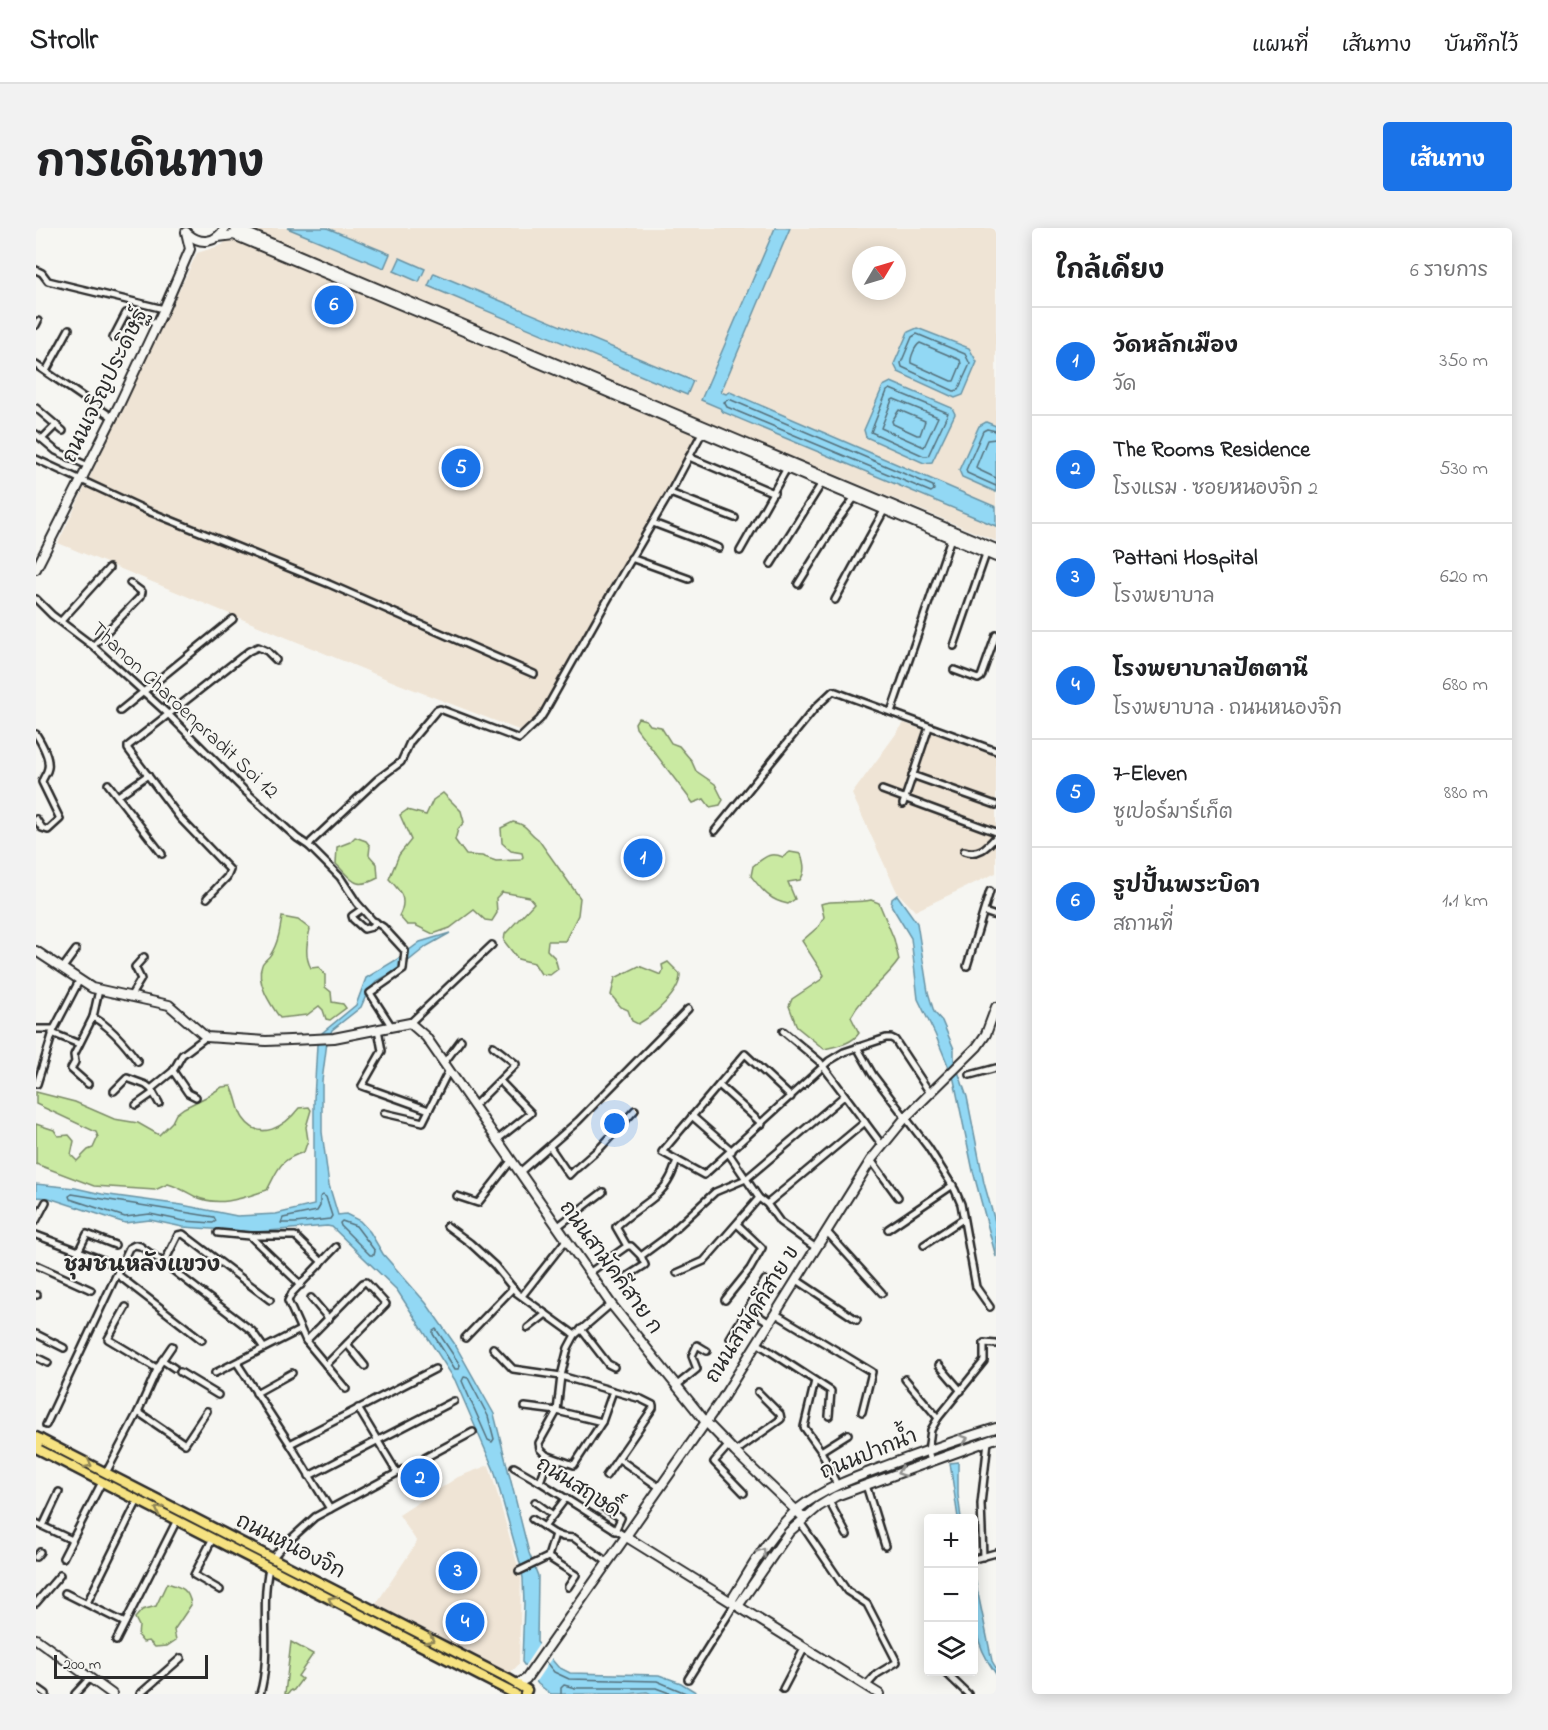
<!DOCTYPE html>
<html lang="th">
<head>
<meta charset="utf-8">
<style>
  :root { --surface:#fff; --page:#f2f2f2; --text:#202124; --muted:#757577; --line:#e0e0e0; --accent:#1a73e8 }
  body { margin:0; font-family:"Indie Flower","Playpen Sans Thai",sans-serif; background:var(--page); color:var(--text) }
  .controls { position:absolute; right:18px; bottom:18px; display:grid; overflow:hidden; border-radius:6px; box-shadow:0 3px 15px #0003 }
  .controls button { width:54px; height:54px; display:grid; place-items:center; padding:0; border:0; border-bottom:2px solid var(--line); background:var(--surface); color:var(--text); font:30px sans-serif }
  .compass { position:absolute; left:816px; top:18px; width:54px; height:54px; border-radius:50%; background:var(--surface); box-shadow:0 3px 15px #0003; rotate:52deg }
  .scale { position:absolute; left:18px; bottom:15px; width:154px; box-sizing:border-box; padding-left:6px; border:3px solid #2b2b2b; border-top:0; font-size:16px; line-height:21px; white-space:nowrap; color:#2b2b2b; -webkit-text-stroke:4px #f6f6f2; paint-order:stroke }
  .you { position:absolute; left:579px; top:896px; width:21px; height:21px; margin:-15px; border:4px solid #fff; border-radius:50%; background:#1a73e8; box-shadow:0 0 0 9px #1a73e833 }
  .badge { display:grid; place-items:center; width:39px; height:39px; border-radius:50%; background:var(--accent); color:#fff; font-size:20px; font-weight:700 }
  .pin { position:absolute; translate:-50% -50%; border:3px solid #fff; box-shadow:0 2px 6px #0006 }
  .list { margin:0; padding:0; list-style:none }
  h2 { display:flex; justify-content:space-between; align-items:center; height:78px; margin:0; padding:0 24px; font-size:26px }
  h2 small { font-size:20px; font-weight:400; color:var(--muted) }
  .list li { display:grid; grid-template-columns:39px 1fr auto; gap:18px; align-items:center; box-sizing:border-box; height:108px; padding:0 24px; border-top:2px solid var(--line) }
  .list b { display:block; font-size:22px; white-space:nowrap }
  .list p { margin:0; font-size:20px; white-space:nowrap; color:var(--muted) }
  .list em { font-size:20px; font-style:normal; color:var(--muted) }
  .icon { flex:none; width:33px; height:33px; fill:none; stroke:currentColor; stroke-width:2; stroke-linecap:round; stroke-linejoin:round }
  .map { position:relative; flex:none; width:960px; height:1466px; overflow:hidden; border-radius:6px }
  header { display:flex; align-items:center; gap:36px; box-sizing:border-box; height:84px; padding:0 30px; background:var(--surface); border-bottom:2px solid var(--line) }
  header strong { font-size:28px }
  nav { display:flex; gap:33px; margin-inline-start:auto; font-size:21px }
  .intro { display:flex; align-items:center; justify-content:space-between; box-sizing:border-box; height:144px; padding:0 36px }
  h1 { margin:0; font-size:42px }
  .button { padding:15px 27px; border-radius:6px; background:var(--accent); color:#fff; font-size:21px; font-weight:700 }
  main { display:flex; gap:36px; padding:0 36px }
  aside { flex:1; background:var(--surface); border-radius:6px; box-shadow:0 3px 15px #0003 }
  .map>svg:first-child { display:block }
</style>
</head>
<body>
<header>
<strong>Strollr</strong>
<nav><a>แผนที่</a><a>เส้นทาง</a><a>บันทึกไว้</a></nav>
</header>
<div class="intro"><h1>การเดินทาง</h1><a class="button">เส้นทาง</a></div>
<main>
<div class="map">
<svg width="960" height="1466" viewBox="0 0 960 1466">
  <rect width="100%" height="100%" fill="#f6f6f2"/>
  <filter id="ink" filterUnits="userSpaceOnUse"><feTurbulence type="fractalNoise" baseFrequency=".0167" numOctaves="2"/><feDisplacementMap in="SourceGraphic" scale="12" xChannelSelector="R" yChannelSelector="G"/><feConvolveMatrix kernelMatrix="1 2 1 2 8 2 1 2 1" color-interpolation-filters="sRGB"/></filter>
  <g filter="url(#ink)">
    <g fill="#efe4d5" fill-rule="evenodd">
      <path d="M198 0H960V313L667 192 618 290 576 358 500 490 488 504 363 456 22 315 161 25 186 17 194 10ZM825 27H861V63H825Z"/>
      <path d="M868 495 960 528V645L879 683 861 664 816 566Z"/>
      <path d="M453 1237 485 1349 483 1436 474 1446 340 1376 381 1314 363 1287 422 1249Z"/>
    </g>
    <g fill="#caeaa2" stroke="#7a8a66" stroke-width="1.5">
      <path d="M602 490 610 492 614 497 625 499 635 515 643 518 655 532 660 543 679 556 687 572 684 577 674 579 668 571 657 575 600 500 599 495Z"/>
      <path d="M407 565 425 583 428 594 422 601 419 612 430 627 446 628 460 633 484 632 487 629 486 625 475 623 466 615 465 600 477 594C493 597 490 603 502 611L544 670 542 687 529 713H512L511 722 519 730 522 741 514 747 505 746 498 735 482 731 468 713 469 706 498 675 493 669 466 664 460 670 461 685 456 693 449 692 438 682 414 700 397 706 379 697H371L363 688C372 671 365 664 353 651L363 627 375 612 364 587 371 582 390 587 397 572Z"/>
      <path d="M319 609 330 613 334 618 333 627 341 636 342 650C318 663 316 651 300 636L301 619 314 614Z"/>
      <path d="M754 624 765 626C768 635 770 644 764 652L752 654 759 671 752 676C734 673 726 662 715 648L717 638C728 630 733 623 747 629Z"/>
      <path d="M835 672 843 675 858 711 863 732C849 753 827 766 815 789L823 805C816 816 800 818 788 821L761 799 753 778 756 771 786 751 788 747 766 713 783 698 788 689 785 676C801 671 818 676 835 672Z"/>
      <path d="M246 689 262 692 274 701C271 715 268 727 275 740L283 739 289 747V759L295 764 296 774 307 776 310 780 294 792 290 791 287 782 283 778 271 787 244 790C235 777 219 754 226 737 227 733 233 730 235 726 242 715 244 702 246 689Z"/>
      <path d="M632 734 644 746C645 764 617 788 602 796L596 793 592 782 585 779 575 767 579 750 603 738 625 747 627 742 626 737Z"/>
      <path d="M195 858C201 868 201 881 207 890 224 915 249 898 263 880L273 879 275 882 270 899 272 912 268 924C243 932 243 940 231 962 207 970 183 980 158 968 149 963 142 959 132 956L119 962 58 958 0 936V896L18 902 22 908 33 907 38 913 35 927 41 933 52 922 57 920 62 909 60 904 0 876V864L39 874 78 891 102 895 123 907 136 894 140 886 148 880 170 869 186 859Z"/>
      <path d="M131 1355C145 1359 153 1361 155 1377L138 1402 140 1412 131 1418 119 1419 113 1413 107 1414 102 1408 103 1398 99 1390 106 1382 120 1378Z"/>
      <path d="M255 1414 277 1426 262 1448 266 1451 257 1463 255 1462 252 1466H249Z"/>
    </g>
    <g fill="#92d8f4" stroke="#6993a4" stroke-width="1.5">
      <path d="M251 0H291L354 26 348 40Z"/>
      <path d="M739 0H754L685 164 690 166 694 164 960 279V298L687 184 684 180 665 172Z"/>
      <path d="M364 30 389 41 383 54 358 43Z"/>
      <path d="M398 45 657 153 651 167 392 58Z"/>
      <path d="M881 100 933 120 941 134 927 167 919 170 862 144 858 136 872 104Z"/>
      <path d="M855 154 916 180 919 186 896 234 888 235 830 209 828 202 847 158Z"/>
      <path d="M950 194 960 198V264L926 249 923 242 943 198Z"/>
      <path d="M861 667 881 695 892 764 898 784 906 793 918 821V832L931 869 948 955 960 997V1029L937 943 918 852 899 806 882 771 875 710 855 677 856 671Z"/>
      <path d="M414 705 391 718 361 742 341 753 332 763 325 779 296 802 291 814 286 853V904L293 957 302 987 310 986 324 993 334 1004 347 1026 390 1075 418 1115 458 1186 493 1325 502 1348 501 1414 522 1439 534 1445 623 1447 645 1455 663 1466H615L611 1464 593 1466H515L502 1456 486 1434 488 1376 487 1350 484 1335 458 1242 419 1152 361 1062 296 999 291 998 220 1004 147 999 114 992 89 995 13 970 0 969V956L39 960 66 966 146 977 201 988 240 986 278 977V871L281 817 286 805 320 777 330 750 360 732 384 714Z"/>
      <path d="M922 1234V1267L925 1290H922L914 1235Z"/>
      <path d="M938 1346 956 1433 960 1440V1446C935 1411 937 1386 938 1346Z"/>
    </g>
    <path fill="#f6f6f2" d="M505 1413 517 1428 499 1455 486 1442Z"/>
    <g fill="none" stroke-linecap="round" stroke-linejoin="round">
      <g stroke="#54707b" stroke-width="1.5">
        <path d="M881 106 929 126 934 136 922 162 918 163 866 139 865 135 876 109Z"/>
        <path d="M884 115 924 132 925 136 918 153H915L875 135C874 130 879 118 884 115Z"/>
        <path d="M854 161 912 185 892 228H888L835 204 851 163Z"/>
        <path d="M693 171 897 258 898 262 895 264 691 179 688 174Z"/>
        <path d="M858 171 902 189 888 219 845 200 856 172Z"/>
        <path d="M863 182 889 193 884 207H881L857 196 856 193Z"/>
        <path d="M960 203 951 201 947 203 930 242 931 245 960 258"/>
        <path d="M960 211 951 212 940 239 941 241 960 250"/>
        <path d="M36 966 178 989 180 993 177 995 148 993 114 986 89 989 34 971 33 968Z"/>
        <path d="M287 967 290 969 296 988 294 991 259 995H245L247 990 281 983 284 978V969Z"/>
        <path d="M306 993 320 998 339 1023 338 1027H334L305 998 304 995Z"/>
        <path d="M400 1101 424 1137 423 1141H419L397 1106V1103Z"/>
        <path d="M428 1149 432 1150 452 1188 458 1211 456 1214 452 1212 426 1153Z"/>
        <path d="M509 1433 518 1444 533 1451 621 1453 652 1466"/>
        <path d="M525 1466V1460L528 1457 539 1460H620L636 1466"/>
      </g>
      <defs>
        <g id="street">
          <path d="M0 42 6 45 12 53 128 81"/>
          <path d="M0 97 2 93"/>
          <path d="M77 110 90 85 121 96"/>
          <path d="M0 137 76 189"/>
          <path d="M10 143 33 101"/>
          <path d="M0 180 27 203"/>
          <path d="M0 206 20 223 52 238"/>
          <path d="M6 211 20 197"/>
          <path d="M653 229 738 265"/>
          <path d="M0 231 112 283 293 356 498 446"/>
          <path d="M634 265 699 290"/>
          <path d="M617 295 683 320"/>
          <path d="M704 323 751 240"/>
          <path d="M595 330 653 351"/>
          <path d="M735 336 786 255"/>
          <path d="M762 356 802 292 819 269"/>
          <path d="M0 371 16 387 57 418 132 486 208 562 261 610 273 618"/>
          <path d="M799 372 850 279"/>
          <path d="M25 393 73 340"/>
          <path d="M57 418 105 368 106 364 94 355"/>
          <path d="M918 418 951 323"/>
          <path d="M918 442 942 451 945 449 960 407"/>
          <path d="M84 483 197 391"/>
          <path d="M855 484 915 310"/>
          <path d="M0 506C5 514 14 530 12 540 11 546 7 549 6 554L24 591 12 602 6 600 0 591"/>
          <path d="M876 547 960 577"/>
          <path d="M72 556 126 626"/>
          <path d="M846 562 960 604"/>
          <path d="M82 568 112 547"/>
          <path d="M867 576 893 499"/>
          <path d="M679 603 780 479 797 463 960 523"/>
          <path d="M928 623C943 628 951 619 960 609"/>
          <path d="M171 670 191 649 194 642 144 590 92 521V518L213 423 222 419 231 423 240 432"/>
          <path d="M326 681 316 688 317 691 328 701 336 699 340 694"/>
          <path d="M948 684 960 688"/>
          <path d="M931 738 954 663"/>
          <path d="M26 741 40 722"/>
          <path d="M63 762 57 789C75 799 90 817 102 834"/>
          <path d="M94 769 105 751 99 739 108 729"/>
          <path d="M374 795 456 717"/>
          <path d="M356 799 334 765 367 742 369 723 347 699 336 692 321 675 304 649 273 618 275 614 342 551 365 534 374 514 401 482 404 481 483 511 504 491 509 483 572 371 634 265 668 201"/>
          <path d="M0 801H18"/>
          <path d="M342 801 346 823 326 858 393 882"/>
          <path d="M747 803 784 834 846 917"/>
          <path d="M16 805 43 816"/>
          <path d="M821 819 837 847 892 919 919 962 925 976 940 1059 954 1079"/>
          <path d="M408 835 425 812"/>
          <path d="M137 843 152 865 160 869"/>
          <path d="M934 847 960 840"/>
          <path d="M1 856 18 801 43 753"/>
          <path d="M52 856 35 841 39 834 38 827 57 789"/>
          <path d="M683 857 726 896"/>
          <path d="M78 863 91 850 110 857 115 861"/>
          <path d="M755 869 709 826 626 924 668 947 793 833 808 824 850 810H855L859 812 894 865"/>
          <path d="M123 875 115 861 137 843 146 827 170 809"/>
          <path d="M100 877 117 865"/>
          <path d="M438 878 480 836 457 818"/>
          <path d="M348 885 387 894 413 842"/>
          <path d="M656 888 696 923"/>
          <path d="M461 912 495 885 464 853"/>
          <path d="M514 919 533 947 539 941"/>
          <path d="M693 926 723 970 731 976 744 994 780 1020"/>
          <path d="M641 932C639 938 637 945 634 950 623 972 596 982 580 999L591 1018H595L605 1028 628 1011 679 964 710 951 808 868"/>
          <path d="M835 932 862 969"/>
          <path d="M541 940 565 919 599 882"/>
          <path d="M484 944 542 893 652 781"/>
          <path d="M421 968 442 975 475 933"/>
          <path d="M731 976 829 894"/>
          <path d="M0 993 10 974"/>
          <path d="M411 998 434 1015 459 1038 481 1065 539 1107"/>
          <path d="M521 999 567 964"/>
          <path d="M852 1001 917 957"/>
          <path d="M791 1004 846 1065"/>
          <path d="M182 1005 214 1008H259L286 1034"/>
          <path d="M0 1007 72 1034"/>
          <path d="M214 1008 265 1057"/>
          <path d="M888 1017 927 991"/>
          <path d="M300 1019 256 1065 252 1073 270 1113 310 1161"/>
          <path d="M43 1022 51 1006 79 1017"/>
          <path d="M128 1035 142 1007 147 1006 234 1072"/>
          <path d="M0 1037 55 1062"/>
          <path d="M553 1045 591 1018"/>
          <path d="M641 1045 668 1033 723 970"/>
          <path d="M82 1047 166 1112"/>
          <path d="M587 1051 609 1037 605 1028"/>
          <path d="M761 1052 821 1092"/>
          <path d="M0 1067H1"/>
          <path d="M486 1068 530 1012"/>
          <path d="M275 1070 293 1091"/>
          <path d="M689 1072 714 1041 726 1020 701 996"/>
          <path d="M90 1079 72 1111 122 1141"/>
          <path d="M712 1081 734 1095"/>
          <path d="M740 1086 836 1144 826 1184"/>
          <path d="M492 1100 510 1086"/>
          <path d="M545 1101 572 1136 578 1139"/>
          <path d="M0 1106 28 1120"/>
          <path d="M429 1110 477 1060"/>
          <path d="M694 1110 729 1052"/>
          <path d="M270 1113 327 1055 330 1054 350 1076 290 1137"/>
          <path d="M721 1115 795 1163 793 1188"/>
          <path d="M311 1116 329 1138"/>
          <path d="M457 1120 477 1141 525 1148 605 1171 617 1177V1180L570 1248"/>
          <path d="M0 1129 12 1135"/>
          <path d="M126 1132 138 1140"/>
          <path d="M201 1135 254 1216 294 1281"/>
          <path d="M903 1137 925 1163"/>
          <path d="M144 1144 182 1167"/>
          <path d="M179 1145 264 1102"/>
          <path d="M869 1151 902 1190"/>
          <path d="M779 1153 768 1199 785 1223 801 1257"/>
          <path d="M640 1158 661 1141 656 1128 661 1117 671 1123"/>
          <path d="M220 1165 256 1145"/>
          <path d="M489 1179 521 1183 566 1194"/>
          <path d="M322 1180 360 1243"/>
          <path d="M102 1184 149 1216 171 1183"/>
          <path d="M10 1197 93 1020 99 1017 104 1018 125 1033 216 1103 228 1120"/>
          <path d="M254 1216 399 1141"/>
          <path d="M692 1218 678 1234 708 1265"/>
          <path d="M785 1223 812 1206"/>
          <path d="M699 1224 745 1191 744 1186 722 1164"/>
          <path d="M510 1227 538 1237 566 1194 577 1163"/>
          <path d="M583 1231 623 1259"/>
          <path d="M895 1233 892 1223 895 1202 902 1190 948 1133V1115L960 1116"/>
          <path d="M478 1239 504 1254 589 1308"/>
          <path d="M70 1245 102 1184 123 1137 136 1118"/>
          <path d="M273 1248 418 1173"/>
          <path d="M504 1254 509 1240 510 1227 504 1221 503 1215 521 1183 525 1148 532 1120 539 1107 575 1076"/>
          <path d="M830 1257 849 1318"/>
          <path d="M793 1273 811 1307"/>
          <path d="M499 1274 517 1287"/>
          <path d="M567 1279 585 1290 579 1303"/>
          <path d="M496 1291 519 1306"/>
          <path d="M764 1294 811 1363 831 1376 861 1434 841 1446 830 1458"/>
          <path d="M0 1295 36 1312"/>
          <path d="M7 1298 23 1264"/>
          <path d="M508 1299 530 1270"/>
          <path d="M177 1310 158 1347 184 1362"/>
          <path d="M0 1329 4 1324"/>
          <path d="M512 1329 540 1347 532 1359"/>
          <path d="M947 1329 945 1276 952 1213"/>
          <path d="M27 1330 66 1254"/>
          <path d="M236 1330 246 1319 279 1289 437 1204"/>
          <path d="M938 1331 960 1325"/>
          <path d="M483 1343 512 1329 519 1306 527 1309 538 1310 571 1334"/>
          <path d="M29 1365 89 1395"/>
          <path d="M0 1375 24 1347"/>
          <path d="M51 1375 102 1272"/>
          <path d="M80 1413 141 1292"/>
          <path d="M909 1444 932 1466"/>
          <path d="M652 1451 699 1376"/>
          <path d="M3 1461 10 1466"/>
          <path d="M747 1461 769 1419"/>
          <path d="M39 1466 54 1450"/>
          <path d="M104 1466 145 1430"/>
          <path d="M224 1466C236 1425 224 1381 233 1340"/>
        </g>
        <g id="secondary">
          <path d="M199 0 487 122"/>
          <path d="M152 6C165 17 180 15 189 0"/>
          <path d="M182 9 198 7 485 127"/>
          <path d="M490 123 960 321"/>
          <path d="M489 129 960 329"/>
          <path d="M0 341 83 177 128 81 154 21 150 4"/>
          <path d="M0 723 56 760 133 777 170 809 230 813 278 811 298 810 374 795 390 809 575 1076 669 1193 699 1224 768 1290"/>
          <path d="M589 1308 843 1466"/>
          <path d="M695 1373C715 1341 733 1306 762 1281 791 1258 826 1247 860 1234 893 1222 927 1210 960 1200"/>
          <path d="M702 1378 753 1304 782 1279 800 1268 830 1257 960 1210"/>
          <path d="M0 1411 76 1466"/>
          <path d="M481 1456 490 1451 686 1171 835 932 870 889 941 819 950 806 960 779"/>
        </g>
        <g id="primary">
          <path d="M0 1209 472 1451 491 1462 489 1466"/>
          <path d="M4 1211 0 1220 479 1466"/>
        </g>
      </defs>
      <use href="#street" stroke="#2b2b2b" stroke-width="10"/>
      <use href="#secondary" stroke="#2b2b2b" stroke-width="12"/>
      <use href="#primary" stroke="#2b2b2b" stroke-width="13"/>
      <use href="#street" stroke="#f6f6f2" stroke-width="5"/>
      <use href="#secondary" stroke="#f6f6f2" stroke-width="8"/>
      <use href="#primary" stroke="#f6e281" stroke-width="8"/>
    </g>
    <defs><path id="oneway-chevron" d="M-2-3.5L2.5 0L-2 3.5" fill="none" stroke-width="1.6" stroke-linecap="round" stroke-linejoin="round" transform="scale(1.5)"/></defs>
    <g stroke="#90908e">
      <use href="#oneway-chevron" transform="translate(928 1211) rotate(-19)"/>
      <use href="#oneway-chevron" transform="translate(865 1244) rotate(160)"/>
      <use href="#oneway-chevron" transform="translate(726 1324) rotate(-56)"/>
    </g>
    <g stroke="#908656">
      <use href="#oneway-chevron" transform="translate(52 1236) rotate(27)"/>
      <use href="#oneway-chevron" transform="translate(123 1282) rotate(-153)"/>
      <use href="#oneway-chevron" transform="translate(296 1372) rotate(-153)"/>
      <use href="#oneway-chevron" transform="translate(394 1411) rotate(27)"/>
    </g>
  </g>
  <g text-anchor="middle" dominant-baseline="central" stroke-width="4.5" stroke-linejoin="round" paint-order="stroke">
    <g font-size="21" fill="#2b2b2b" stroke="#f6f6f2">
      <text transform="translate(70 158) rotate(-64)">ถนนเจริญประดิษฐ์</text>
      <text transform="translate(148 483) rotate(43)">Thanon Charoenpradit Soi 12</text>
      <text transform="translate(574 1040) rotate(54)">ถนนสามัคคีสาย ก</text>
      <text transform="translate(717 1087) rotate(-58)">ถนนสามัคคีสาย ข</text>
      <text transform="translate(833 1227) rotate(-22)">ถนนปากน้ำ</text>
      <text transform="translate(542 1260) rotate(32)">ถนนสฤษดิ์</text>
      <text transform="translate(254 1319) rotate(27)">ถนนหนองจิก</text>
    </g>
    <g font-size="22" font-weight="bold" fill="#2b2b2b" stroke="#f6f6f2">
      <text x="106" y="1038">ชุมชนหลังแขวง</text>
    </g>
  </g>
</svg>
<div class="controls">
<button>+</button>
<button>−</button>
<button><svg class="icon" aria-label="layers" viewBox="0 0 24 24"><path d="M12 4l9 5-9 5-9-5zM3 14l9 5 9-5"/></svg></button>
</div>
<svg class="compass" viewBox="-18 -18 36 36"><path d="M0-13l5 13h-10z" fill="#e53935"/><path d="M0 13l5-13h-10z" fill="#757577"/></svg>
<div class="scale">200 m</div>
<div class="you"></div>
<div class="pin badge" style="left:607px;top:630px">1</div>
<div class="pin badge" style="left:384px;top:1250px">2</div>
<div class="pin badge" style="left:422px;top:1343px">3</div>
<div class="pin badge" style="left:429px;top:1394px">4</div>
<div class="pin badge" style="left:425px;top:240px">5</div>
<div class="pin badge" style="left:298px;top:77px">6</div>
</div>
<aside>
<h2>ใกล้เคียง<small>6 รายการ</small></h2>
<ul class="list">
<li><span class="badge">1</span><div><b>วัดหลักเมือง</b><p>วัด</p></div><em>350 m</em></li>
<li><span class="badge">2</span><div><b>The Rooms Residence</b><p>โรงแรม · ซอยหนองจิก 2</p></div><em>530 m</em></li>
<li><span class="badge">3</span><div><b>Pattani Hospital</b><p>โรงพยาบาล</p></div><em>620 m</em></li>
<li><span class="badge">4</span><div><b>โรงพยาบาลปัตตานี</b><p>โรงพยาบาล · ถนนหนองจิก</p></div><em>680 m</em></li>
<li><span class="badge">5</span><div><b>7-Eleven</b><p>ซูเปอร์มาร์เก็ต</p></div><em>880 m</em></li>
<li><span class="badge">6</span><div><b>รูปปั้นพระบิดา</b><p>สถานที่</p></div><em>1.1 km</em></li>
</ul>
</aside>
</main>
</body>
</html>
